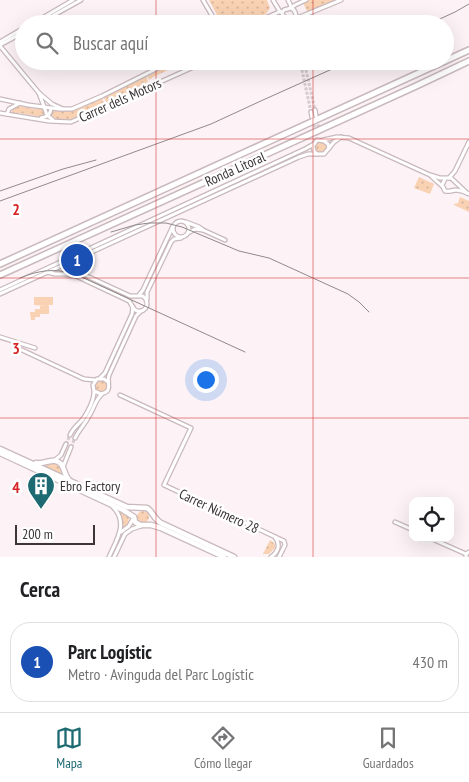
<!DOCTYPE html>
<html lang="es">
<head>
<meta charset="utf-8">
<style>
  :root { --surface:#fff; --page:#f6f6f6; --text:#202124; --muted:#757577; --line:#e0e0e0; --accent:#1e6a72 }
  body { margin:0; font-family:"PT Sans Narrow",sans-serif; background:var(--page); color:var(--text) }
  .controls { position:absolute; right:15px; bottom:15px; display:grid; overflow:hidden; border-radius:10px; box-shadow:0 5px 20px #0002 }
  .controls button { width:45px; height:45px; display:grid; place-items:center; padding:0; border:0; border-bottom:1px solid var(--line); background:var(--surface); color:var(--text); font:25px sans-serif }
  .scale { position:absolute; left:15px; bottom:12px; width:80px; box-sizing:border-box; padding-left:5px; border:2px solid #3b3536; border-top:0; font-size:14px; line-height:18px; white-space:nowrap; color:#3b3536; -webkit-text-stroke:4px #fff; paint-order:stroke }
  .you { position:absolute; left:205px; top:379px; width:18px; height:18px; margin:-12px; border:4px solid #fff; border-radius:50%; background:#1a73e8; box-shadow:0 0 0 8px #1a73e833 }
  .badge { display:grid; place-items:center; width:32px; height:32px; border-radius:50%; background:var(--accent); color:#fff; font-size:16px; font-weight:700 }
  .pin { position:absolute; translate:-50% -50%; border:2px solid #fff; box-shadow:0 1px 5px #0006 }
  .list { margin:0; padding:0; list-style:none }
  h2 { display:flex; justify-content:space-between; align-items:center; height:65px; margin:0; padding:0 20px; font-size:21px }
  h2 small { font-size:16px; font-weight:400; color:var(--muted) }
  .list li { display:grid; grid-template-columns:32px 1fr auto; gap:15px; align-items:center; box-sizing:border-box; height:80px; margin:0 10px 10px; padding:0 10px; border:1px solid var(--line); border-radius:20px }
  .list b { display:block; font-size:19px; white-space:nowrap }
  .list p { margin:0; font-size:16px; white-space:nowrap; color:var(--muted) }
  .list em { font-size:16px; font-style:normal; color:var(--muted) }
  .icon { flex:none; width:28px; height:28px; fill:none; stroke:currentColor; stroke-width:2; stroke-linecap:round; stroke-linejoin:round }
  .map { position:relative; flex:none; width:469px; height:557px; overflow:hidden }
  .search { position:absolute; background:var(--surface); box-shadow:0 5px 20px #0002; left:15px; right:15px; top:15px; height:55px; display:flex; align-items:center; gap:12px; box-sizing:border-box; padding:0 18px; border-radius:28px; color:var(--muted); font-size:19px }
  .sheet { height:155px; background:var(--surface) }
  nav { display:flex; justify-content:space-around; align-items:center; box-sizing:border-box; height:70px; border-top:1px solid var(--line); background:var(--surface); font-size:14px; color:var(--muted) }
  nav a { display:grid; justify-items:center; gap:2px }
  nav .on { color:var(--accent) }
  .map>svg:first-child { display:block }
</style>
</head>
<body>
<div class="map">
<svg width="469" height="557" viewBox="0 0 469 557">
  <defs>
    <pattern id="grass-dots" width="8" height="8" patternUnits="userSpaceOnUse" patternTransform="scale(1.25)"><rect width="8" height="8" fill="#f9d2b3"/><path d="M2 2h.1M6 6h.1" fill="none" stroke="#d6b59b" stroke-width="1.8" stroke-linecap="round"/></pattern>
  </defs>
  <rect width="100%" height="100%" fill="#fdf3f6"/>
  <g fill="url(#grass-dots)">
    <path d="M209 0H267L270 8 266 14 246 24H222Z"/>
    <path d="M310 0H336L308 13 303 3Z"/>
    <path d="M280 14 286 22 284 24H279L276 21 275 22 276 24H270L268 19Z"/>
    <path d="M177 61H187L153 77 149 80 148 76Z"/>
    <path d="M146 76 148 81 142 88 107 104 104 98Z"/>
    <path d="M102 98 105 105C88 113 68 127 49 116L52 110C72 114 84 107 102 98Z"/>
    <path d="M18 106 36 109 39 108 43 109 46 116 41 117 20 113H11L14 108Z"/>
    <circle cx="321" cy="148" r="6"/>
    <path d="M419 177 434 184 430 194 414 188Z"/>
    <path d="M460 197 469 201V212L454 205V204L458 203Z"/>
    <circle cx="101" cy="386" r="6"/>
    <path d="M50 463C57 463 63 466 61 474L46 467 45 466Z"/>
    <path d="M117 509 125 513 129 518 128 525 122 529 121 519Z"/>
    <circle cx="143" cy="517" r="6"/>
    <path d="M270 540 275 544V548L269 554H263Z"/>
  </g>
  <path fill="#f9d2b3" d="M34 297H53V305H48L49 306V314H40V317H35V320H31L30 312H35V309H40V306H45L34 305Z"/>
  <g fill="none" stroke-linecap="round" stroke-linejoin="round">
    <g stroke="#d6cdd0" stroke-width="3" stroke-dasharray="3 1.5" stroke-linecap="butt">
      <path d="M300 61 311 112"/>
      <path d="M304 61 315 110"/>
      <path d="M313 120 316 136"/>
      <path d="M317 120 320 134"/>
      <path d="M66 444 70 435"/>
      <path d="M71 447 75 438"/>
    </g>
    <defs>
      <g id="minor">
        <path d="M203 0 217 24"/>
        <path d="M273 0 279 10 281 12"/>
        <path d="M288 0 290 4 291 8C296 10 297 16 294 21L289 22 285 19 282 13 284 10 291 8"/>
        <path d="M291 8 295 5 306 0"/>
        <path d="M295 19 341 0"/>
        <path d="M32 24 73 0"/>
        <path d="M38 24 81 0"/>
        <path d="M252 24 279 12H282"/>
        <path d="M0 42 24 28"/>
        <path d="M0 45 24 32"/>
        <path d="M0 46 39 93 52 104 63 109"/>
        <path d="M39 93 47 115 53 120"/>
        <path d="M0 99 28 105 59 109H72L102 96 172 61"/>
        <path d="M315 110 316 116"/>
        <path d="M311 112 312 117"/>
        <path d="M0 113 49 121 71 122 207 61"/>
        <path d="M7 114 9 109 20 103"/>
        <path d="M41 118C47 117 51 114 51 108"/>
        <path d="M323 140 337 137 349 138 430 175 440 178H451L467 193"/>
        <path d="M317 154 314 151 313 146 317 140 324 141 328 144 329 148"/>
        <path d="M432 177 442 186"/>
        <path d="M449 178 455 171 469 142"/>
        <path d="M445 179 442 185 445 191C449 192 451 191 455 190 460 190 465 192 469 194"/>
        <circle cx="181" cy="229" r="8"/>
        <path d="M186 222 199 227 203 230 225 240"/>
        <path d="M190 232 195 229 203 230"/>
        <path d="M47 272 55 274H67L76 276 129 301C131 303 132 307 134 309 142 316 153 305 143 296H130L76 271 73 269"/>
        <path d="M0 290 305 149 314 144"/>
        <path d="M0 294 299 157 308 154H324L334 142 341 137"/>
        <path d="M139 295 143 290 173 226"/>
        <path d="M147 299V292L171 242 174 239 181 238"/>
        <path d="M0 337 35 348"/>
        <path d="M22 350 84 379 95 380"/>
        <path d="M100 378 105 373 132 314 133 307"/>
        <path d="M108 382 104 379H97L93 385 94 391 101 394C114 391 106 383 109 375L136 316 141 311"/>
        <path d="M120 395 191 428 164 485 284 541 285 545 279 557"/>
        <path d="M70 435C73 428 78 425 83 419 88 412 94 400 94 392"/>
        <path d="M75 438C79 430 85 424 89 416 94 409 95 400 102 394"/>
        <path d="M55 460 61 455 66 444"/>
        <path d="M63 467 71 447"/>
        <path d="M395 522 413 530"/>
        <path d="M121 532 129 526 134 517"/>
        <path d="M430 538 466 554"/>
        <path d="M109 557C117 539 129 522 112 506"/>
        <path d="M114 557 125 534 132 529 141 526"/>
        <path d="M271 557C278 552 281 545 275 537"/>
        <path d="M466 557V554L469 552"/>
      </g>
      <g id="major">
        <path d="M0 449 127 507 147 508C153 512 154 519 161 523L234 557"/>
        <path d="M0 453 123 510 134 517 135 522 140 525H151L161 528 224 557"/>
        <path d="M36 463C45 465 54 456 61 464 65 469 64 475 69 480"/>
      </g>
      <g id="highway">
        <path d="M445 61 469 50"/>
        <path d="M0 264 445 61"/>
        <path d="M0 275 414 87 469 61"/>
      </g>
    </defs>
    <use href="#minor" stroke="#c9b9bd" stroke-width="5.5"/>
    <use href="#major" stroke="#c9b9bd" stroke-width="7"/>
    <use href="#highway" stroke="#c9b9bd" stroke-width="8"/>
    <use href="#minor" stroke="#fff" stroke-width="3"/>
    <use href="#major" stroke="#fff" stroke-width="4.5"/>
    <use href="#highway" stroke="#fff" stroke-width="5"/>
    <g stroke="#90898a" stroke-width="1">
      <path d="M429 24 455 12 469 4"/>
      <path d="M0 191 63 169 96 160"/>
      <path d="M0 201 211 124 263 100 350 61"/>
      <path d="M111 232 135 225 149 223H166L182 227 239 251 269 258 348 294 359 302 369 312"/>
      <path d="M20 278C39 270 55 268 75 274L245 352"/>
    </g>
  </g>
  <path fill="none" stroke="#d62828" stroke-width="1" stroke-opacity="0.55" d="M156 0V24M313 0V24M156 61V557M313 61V557M0 139H469M0 278H469M0 418H469"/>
  <defs>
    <symbol id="building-pin" viewBox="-11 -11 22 30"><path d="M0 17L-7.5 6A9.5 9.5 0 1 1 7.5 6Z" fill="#1e6a72" stroke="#fff"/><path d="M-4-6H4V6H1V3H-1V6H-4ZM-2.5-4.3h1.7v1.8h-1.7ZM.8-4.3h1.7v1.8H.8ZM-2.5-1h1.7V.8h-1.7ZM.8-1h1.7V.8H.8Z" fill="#fff"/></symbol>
  </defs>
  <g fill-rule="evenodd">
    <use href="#building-pin" x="25" y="470" width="32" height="43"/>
  </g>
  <g text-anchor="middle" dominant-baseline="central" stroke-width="5" stroke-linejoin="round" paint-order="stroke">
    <g font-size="14" fill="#3b3536" stroke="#fff">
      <text transform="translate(120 100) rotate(-24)">Carrer dels Motors</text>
      <text transform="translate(235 169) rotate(-24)">Ronda Litoral</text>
      <text transform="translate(219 511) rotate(25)">Carrer Número 28</text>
    </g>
    <g font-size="14" fill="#3b3536" stroke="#fff" text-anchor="start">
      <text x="60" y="486">Ebro Factory</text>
    </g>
  </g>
  <g font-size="16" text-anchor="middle" font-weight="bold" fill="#d62828" stroke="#fff" stroke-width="5" stroke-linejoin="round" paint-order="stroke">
    <text x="16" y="215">2</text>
    <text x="16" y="354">3</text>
    <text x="16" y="493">4</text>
  </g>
</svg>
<div class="controls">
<button><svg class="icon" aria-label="locate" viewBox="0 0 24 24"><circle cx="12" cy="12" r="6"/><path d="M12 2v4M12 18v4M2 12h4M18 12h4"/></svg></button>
</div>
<div class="scale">200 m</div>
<div class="you"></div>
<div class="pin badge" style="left:77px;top:260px;background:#1a4fb4">1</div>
<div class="search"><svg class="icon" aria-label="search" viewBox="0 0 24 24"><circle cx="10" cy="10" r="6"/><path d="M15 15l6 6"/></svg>Buscar aquí</div>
</div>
<section class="sheet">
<h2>Cerca<small></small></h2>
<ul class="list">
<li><span class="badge" style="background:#1a4fb4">1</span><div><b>Parc Logístic</b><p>Metro · Avinguda del Parc Logístic</p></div><em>430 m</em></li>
</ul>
</section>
<nav>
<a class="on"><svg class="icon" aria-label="map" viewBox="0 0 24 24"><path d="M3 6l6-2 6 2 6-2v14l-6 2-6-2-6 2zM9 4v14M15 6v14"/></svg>Mapa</a>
<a><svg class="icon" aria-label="directions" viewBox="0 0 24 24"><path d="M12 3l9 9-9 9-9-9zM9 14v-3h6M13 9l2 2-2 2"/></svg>Cómo llegar</a>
<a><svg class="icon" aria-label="saved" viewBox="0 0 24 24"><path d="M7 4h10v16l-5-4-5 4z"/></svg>Guardados</a>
</nav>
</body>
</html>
